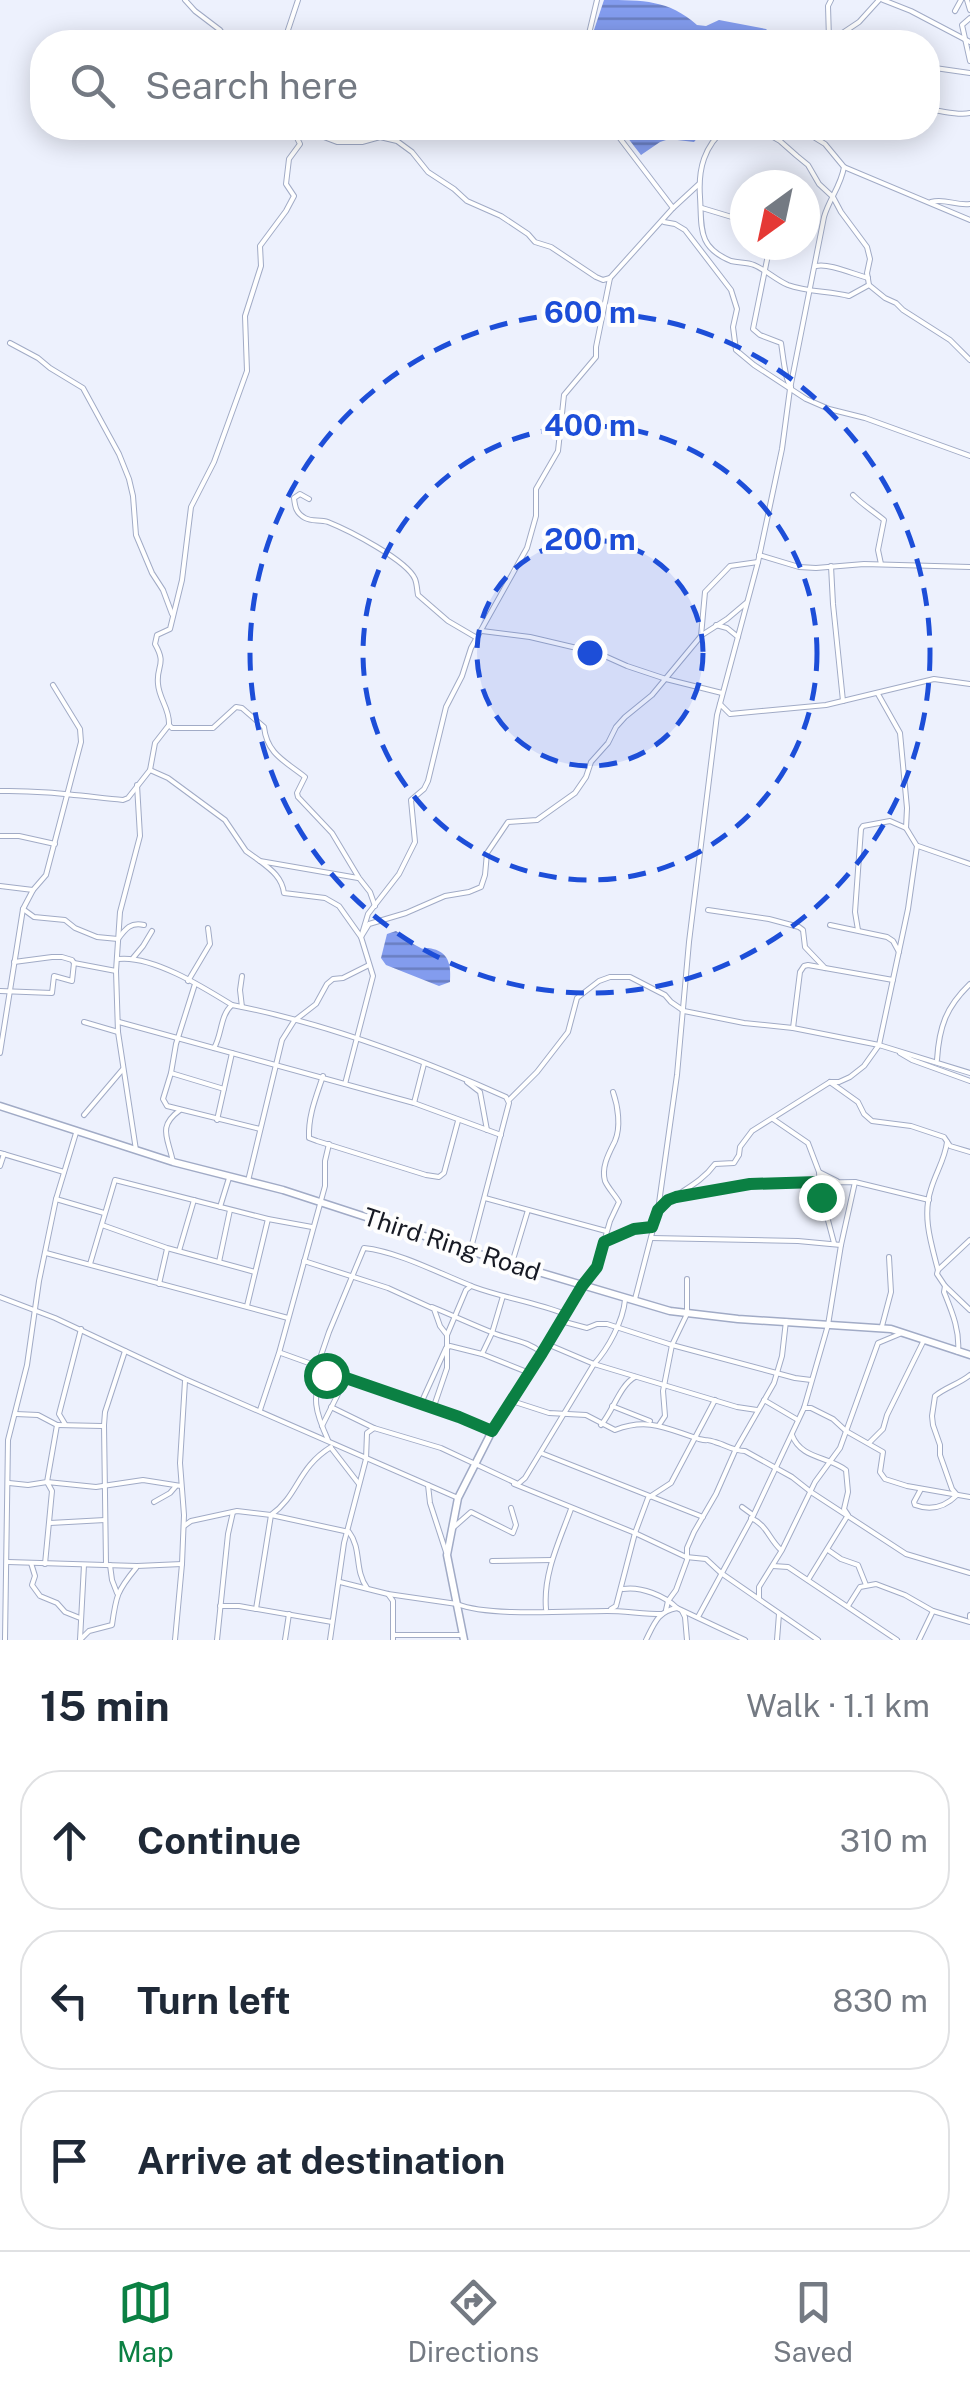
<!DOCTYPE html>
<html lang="en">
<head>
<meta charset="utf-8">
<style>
  :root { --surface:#fff; --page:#f2f2f3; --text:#1f2937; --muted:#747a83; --line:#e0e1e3; --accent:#0b8043 }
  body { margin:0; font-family:"Public Sans",sans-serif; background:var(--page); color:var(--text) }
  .compass { position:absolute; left:730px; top:170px; width:90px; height:90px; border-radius:50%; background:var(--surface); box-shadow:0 5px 25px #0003; rotate:213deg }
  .stop { position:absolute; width:30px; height:30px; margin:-22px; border:8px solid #0b8043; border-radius:50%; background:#fff }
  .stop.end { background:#0b8043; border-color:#fff; box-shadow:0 2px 10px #0008 }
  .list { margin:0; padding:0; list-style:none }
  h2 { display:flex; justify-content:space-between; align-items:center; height:130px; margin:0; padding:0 40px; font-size:42px }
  h2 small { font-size:32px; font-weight:400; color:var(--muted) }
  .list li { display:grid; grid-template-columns:65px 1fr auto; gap:30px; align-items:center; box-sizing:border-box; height:140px; margin:0 20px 20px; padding:0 20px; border:2px solid var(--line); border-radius:40px }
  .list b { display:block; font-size:38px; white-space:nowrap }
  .list em { font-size:32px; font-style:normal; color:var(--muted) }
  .icon { flex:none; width:55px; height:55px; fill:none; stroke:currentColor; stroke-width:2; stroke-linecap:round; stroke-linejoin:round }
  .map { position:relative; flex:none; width:970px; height:1640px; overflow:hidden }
  .search { position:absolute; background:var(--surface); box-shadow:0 5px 25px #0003; left:30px; right:30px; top:30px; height:110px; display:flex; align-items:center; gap:25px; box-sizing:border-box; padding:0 35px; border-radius:40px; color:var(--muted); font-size:38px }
  .sheet { height:610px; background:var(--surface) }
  nav { display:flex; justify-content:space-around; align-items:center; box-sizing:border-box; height:140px; border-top:2px solid var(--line); background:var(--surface); font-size:28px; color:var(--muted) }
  nav a { display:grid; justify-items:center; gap:5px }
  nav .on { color:var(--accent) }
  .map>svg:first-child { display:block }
</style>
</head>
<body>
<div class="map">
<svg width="970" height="1640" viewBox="0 0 970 1640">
  <defs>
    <pattern id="water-rules" width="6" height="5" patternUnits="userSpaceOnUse" patternTransform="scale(2.5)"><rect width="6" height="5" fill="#839cee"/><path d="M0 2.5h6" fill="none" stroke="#6a7ec1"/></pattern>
  </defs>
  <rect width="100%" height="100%" fill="#edf1fd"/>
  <g fill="url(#water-rules)">
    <path d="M604 0C643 0 669 0 697 25L706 26 719 20 766 29 779 42H590Z"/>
    <path d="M620 128H706L694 142 669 139 660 142 641 155Z"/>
    <path d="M396 931C404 936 409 942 417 946 427 952 422 946 433 949 450 953 451 967 450 982L439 986 386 965 381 958 387 934Z"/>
  </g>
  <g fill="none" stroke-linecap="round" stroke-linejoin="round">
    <defs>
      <g id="street">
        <path d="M185 0 195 11 220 30 228 42"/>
        <path d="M883 0 911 11 970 42"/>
        <path d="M967 0 970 10"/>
        <path d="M955 11 961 0"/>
        <path d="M970 18 962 25 970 61"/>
        <path d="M829 39 828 6 831 0"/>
        <path d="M284 42 298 0"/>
        <path d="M587 42 597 0"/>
        <path d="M829 42 859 22 879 0"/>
        <path d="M928 67 970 73"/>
        <path d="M928 110C942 110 956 116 970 113"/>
        <path d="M292 128 300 144 289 159 286 184 294 196 286 211 260 246 261 266 245 316 247 371 214 462 191 507 182 580 170 629 157 635 155 644C167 665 156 665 158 684 159 699 170 709 169 725L172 728H213L236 707 242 708 264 727C267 754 285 761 305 777L297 793 298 797 332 833 359 878 370 892 375 906"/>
        <path d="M300 128 337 142H362L380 137 397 141 412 152 428 172 454 189 467 201 501 216 528 234 535 242 551 247 596 277 603 280 610 278"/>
        <path d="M726 128C704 146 698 169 700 197 702 228 697 247 731 261 739 263 747 262 754 265 766 270 776 280 788 285 806 292 830 291 849 296L869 285"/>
        <path d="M757 128 780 141 797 156 808 165 819 184 833 197 841 212 867 247 870 259 867 273 869 285 885 298 896 303 903 310 950 340 970 360"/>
        <path d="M811 128 812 136 825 144 844 167 970 220"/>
        <path d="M931 202C945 198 956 206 970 204"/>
        <path d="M673 208 699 184"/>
        <path d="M702 208 745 221"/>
        <path d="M664 222 675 224 685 230 731 290 737 309 733 327 736 350 754 365 806 399 829 409 865 418 970 456"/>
        <path d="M770 245 753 329 760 335 781 343C783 354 785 381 791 387"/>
        <path d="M816 266C829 263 853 274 868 278"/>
        <path d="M10 343 38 358 50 368 83 388 119 454 129 479 133 496 136 535 152 573 163 590 172 614"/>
        <path d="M853 495C864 506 872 510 884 520L878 550 881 564"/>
        <path d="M309 499 300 494 294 498C295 507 296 513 305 518 312 522 320 519 328 522 348 530 407 560 415 579 417 584 417 590 418 595L448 621 477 638"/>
        <path d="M759 555 799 567 816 568 864 564 970 567"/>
        <path d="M831 566 833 604 843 701"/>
        <path d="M716 625 727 628 738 637"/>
        <path d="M482 631 530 637 598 653 627 666 666 679 722 693"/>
        <path d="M702 635 727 619 746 603"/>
        <path d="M720 704 730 714 826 705 934 679 970 684"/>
        <path d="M150 770 168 778 225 820 246 851 260 861 358 878"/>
        <path d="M0 791C41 790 82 796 123 800L128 798 150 770 155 743 169 725"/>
        <path d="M0 836H19L55 844"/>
        <path d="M918 846 970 864"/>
        <path d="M260 861C272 870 282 878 284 893L325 898 339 906 361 937 369 924 406 913 445 896 469 892 481 887 485 875 487 853 508 822 537 820 575 793 586 777 591 762 608 743 616 727 625 717 652 695 701 636 705 592 730 566 758 562"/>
        <path d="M0 886 33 890"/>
        <path d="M23 909 34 917 65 920 75 928 97 937 118 939C126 928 131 922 144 925"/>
        <path d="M708 910 769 919 799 927 803 930 805 947 825 968"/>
        <path d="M830 925 887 937 893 941 899 952"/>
        <path d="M858 930 855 912 861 829 863 826 890 821 906 828"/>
        <path d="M133 958 143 946 152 931"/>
        <path d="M118 959C152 955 203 987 232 1005"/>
        <path d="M14 962 52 957H62L72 960 74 963"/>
        <path d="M188 981 210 944 208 928"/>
        <path d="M195 984 176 1044 171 1073 163 1099 167 1106 260 1129"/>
        <path d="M0 991 52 993 54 976 72 981 74 963 116 971"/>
        <path d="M242 1007 240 990 242 976"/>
        <path d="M84 1022 118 1032"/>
        <path d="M119 1022 414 1103 501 1135"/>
        <path d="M793 1028 800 972 804 966 808 965 893 980"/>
        <path d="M214 1048C222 1035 220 1015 232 1005 326 1023 419 1058 506 1097L509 1103 471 1248"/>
        <path d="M0 1053 23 909 33 890 46 875 81 742 80 729 53 685"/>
        <path d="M900 1053 912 1060 970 1081"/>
        <path d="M937 1060C939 1027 946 1007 970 984"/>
        <path d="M171 1073 224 1089"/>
        <path d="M323 1076C316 1097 308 1116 309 1138L317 1141 426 1175 439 1177 444 1173 458 1121"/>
        <path d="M467 1082 480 1092 487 1130"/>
        <path d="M830 1082 858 1102 864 1114 872 1121 911 1126 944 1137 950 1146 970 1152"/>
        <path d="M345 1084 373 976 361 937 368 914 399 874 415 842 411 800 424 789 428 781 446 707 462 676 471 648 527 548 536 516V489L558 451 564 395 596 357V347L610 278 673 208 612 128"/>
        <path d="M509 1100 537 1072 568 1032 577 998 599 981 610 977H630L665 995 671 1002 684 1011 744 1023 793 1028 879 1045 970 1073"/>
        <path d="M414 1103 424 1064"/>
        <path d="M84 1115 123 1069"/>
        <path d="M773 1119 808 1143 819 1172 837 1181"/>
        <path d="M217 1120 232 1053"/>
        <path d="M947 1142C945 1159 936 1172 931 1189 922 1216 931 1243 938 1270L937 1274 945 1286 944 1292C952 1312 960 1330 958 1352"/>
        <path d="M136 1150 118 1032 116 971 120 912 140 836 137 785"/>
        <path d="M0 1153 64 1172"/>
        <path d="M173 1162C168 1137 157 1127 180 1110"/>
        <path d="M0 1166 4 1154"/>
        <path d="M819 1172 820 1190 834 1243"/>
        <path d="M248 1181 282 1040 294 1021 316 1004 327 984 333 979 343 978 369 965"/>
        <path d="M682 1196 751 1184 855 1182 929 1200"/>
        <path d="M485 1198 606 1231"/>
        <path d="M56 1199 104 1213"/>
        <path d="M220 1207 229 1178"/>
        <path d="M658 1210C676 1192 699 1186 715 1164L734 1163 739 1155 740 1147 752 1131 830 1082H839L850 1077 864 1066 879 1045 908 909 917 846 906 828 907 808 900 733 878 694"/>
        <path d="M102 1225 167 1248 255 1272"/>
        <path d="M651 1238 798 1241 841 1245"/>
        <path d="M604 1242 610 1221 619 1202C615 1195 608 1188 605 1181 601 1167 609 1153 615 1141 621 1127 618 1106 613 1092"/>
        <path d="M179 1251 194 1200"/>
        <path d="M46 1253 288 1318"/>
        <path d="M304 1261 388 1288 434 1309 440 1326 447 1335V1368L433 1409"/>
        <path d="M219 1262 230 1210"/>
        <path d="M512 1263 528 1210"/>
        <path d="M90 1264 115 1180 268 1219 312 1227"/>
        <path d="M938 1270 970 1240"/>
        <path d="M159 1284 167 1249"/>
        <path d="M582 1285 597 1267 604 1242 634 1229 651 1227"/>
        <path d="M945 1286 970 1310"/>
        <path d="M503 1296 492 1333 482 1354 527 1372"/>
        <path d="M0 1297 55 1318 185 1379 458 1498"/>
        <path d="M635 1299 658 1210 677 1075 689 942 717 715 758 562 782 449 790 389 824 217C829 199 841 186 844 167"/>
        <path d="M247 1306 268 1219"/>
        <path d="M432 1307C452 1315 471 1324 491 1332 509 1340 527 1340 542 1353"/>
        <path d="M561 1321 587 1328 597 1324H607L672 1345 795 1378 811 1380"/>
        <path d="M882 1326 891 1292 889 1257"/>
        <path d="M447 1335 466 1290 471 1286"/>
        <path d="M547 1344 594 1364 737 1407 757 1410"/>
        <path d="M281 1353 459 1417 492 1431"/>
        <path d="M317 1367 329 1332 364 1248C400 1252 440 1274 474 1287 504 1298 535 1302 565 1314"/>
        <path d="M764 1400 798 1420"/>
        <path d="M512 1401 549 1413 586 1415 615 1430C649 1417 667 1429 699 1439 711 1442 703 1438 715 1442 726 1445 733 1451 745 1451L792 1477 811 1492 906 1554 970 1573"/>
        <path d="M424 1405 422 1401 446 1348 450 1346 482 1354"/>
        <path d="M612 1406 650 1421"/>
        <path d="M331 1407 374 1428"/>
        <path d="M804 1408H811L833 1419 846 1431 883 1452 880 1472 885 1479 907 1486 970 1497"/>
        <path d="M260 1410 279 1353 325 1186V1161L329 1144"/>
        <path d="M65 1424 59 1414 81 1329"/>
        <path d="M57 1425 102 1426"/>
        <path d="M601 1425C613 1411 620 1385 635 1377"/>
        <path d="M659 1425 665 1416 663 1391 672 1345 687 1314V1279"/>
        <path d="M322 1426 346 1378"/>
        <path d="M792 1435C801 1459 828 1456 846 1470L848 1492 844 1509 848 1515 808 1580"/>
        <path d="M328 1440C318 1418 306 1390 330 1372"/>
        <path d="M869 1443 883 1429 887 1415 924 1340"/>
        <path d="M332 1449 359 1484"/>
        <path d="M541 1453 703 1517"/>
        <path d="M9 1483 28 1485 47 1482 57 1425 38 1415 16 1414"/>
        <path d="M514 1484 635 1533 686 1557 706 1559 721 1573 818 1640"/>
        <path d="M428 1485 430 1503 446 1552"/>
        <path d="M921 1489 914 1502 915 1505C931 1511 945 1507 957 1495L952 1489 940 1455V1445L933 1425 932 1416 935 1396C946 1387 959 1384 970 1375"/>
        <path d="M154 1502 170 1493 176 1486"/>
        <path d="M742 1507 753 1515"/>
        <path d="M751 1518C767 1525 769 1539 781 1550"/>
        <path d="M50 1523 105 1520"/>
        <path d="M184 1526 191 1521 237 1511 271 1515 349 1532C362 1549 354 1570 367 1588"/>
        <path d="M454 1527 471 1512 513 1533 516 1525 511 1508"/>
        <path d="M828 1550 841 1559 858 1565 866 1585"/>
        <path d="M492 1561 552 1560"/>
        <path d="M8 1562 137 1566 182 1564"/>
        <path d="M31 1563 35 1576 32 1585 40 1596 57 1603 65 1612 80 1618"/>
        <path d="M45 1564 52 1491 47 1482 96 1487 143 1480 181 1486"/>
        <path d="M106 1564 104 1425 105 1412 125 1351"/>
        <path d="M110 1565 112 1580 117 1593"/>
        <path d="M773 1566 788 1567 897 1640"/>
        <path d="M340 1582 388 1594 457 1604C489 1617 569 1611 607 1611 625 1611 643 1614 662 1614"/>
        <path d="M623 1589C641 1586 665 1596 677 1608"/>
        <path d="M388 1594 393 1601V1640"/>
        <path d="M759 1598V1587L782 1550 815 1482 840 1448 878 1343 902 1333"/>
        <path d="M220 1606H239L332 1622"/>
        <path d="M848 1606 860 1587 876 1584 905 1595 933 1611 970 1622"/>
        <path d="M256 1609 271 1515C299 1495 297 1468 331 1447"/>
        <path d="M546 1609C543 1574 559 1542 571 1509"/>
        <path d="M611 1609 616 1606 635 1533 648 1498 671 1483 715 1400"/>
        <path d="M666 1610 668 1601 676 1590 687 1560V1548L694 1532 716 1494 735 1451 774 1383 782 1356 786 1321"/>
        <path d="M682 1611 685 1617 687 1640"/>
        <path d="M970 1615V1618"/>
        <path d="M698 1617 754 1514 804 1408 828 1325 841 1245 855 1182"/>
        <path d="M393 1635H463"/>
        <path d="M5 1640 8 1440 27 1365 39 1281 56 1199 76 1133"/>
        <path d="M80 1640 89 1631 112 1625C116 1596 117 1591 136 1568"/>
        <path d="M80 1640 84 1565"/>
        <path d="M175 1640 182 1564 184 1515 180 1463 185 1381"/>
        <path d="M217 1640 228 1534 233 1512"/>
        <path d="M285 1640 289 1614"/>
        <path d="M330 1640 344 1543 366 1459 367 1433 374 1428 441 1448 518 1484 525 1478 594 1364C608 1349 623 1321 625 1300"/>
        <path d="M646 1640C654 1624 658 1611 677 1608L745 1640"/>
        <path d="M777 1640 779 1614"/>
        <path d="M919 1640 933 1611"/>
      </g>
      <g id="secondary">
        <path d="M0 1106 173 1162 283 1190 498 1260 670 1311 738 1319 891 1329 970 1355"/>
        <path d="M464 1640 447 1555 458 1498 492 1431 542 1353 582 1285"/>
      </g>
    </defs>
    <use href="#street" stroke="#a1abc6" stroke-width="6"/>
    <use href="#secondary" stroke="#a1abc6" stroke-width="9"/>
    <use href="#street" stroke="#fff" stroke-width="4"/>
    <use href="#secondary" stroke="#fff" stroke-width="6"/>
  </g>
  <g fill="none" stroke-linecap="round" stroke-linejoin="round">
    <path stroke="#0b8043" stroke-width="12" d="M326 1375 330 1372 346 1378 459 1417 492 1431 542 1353 582 1286 597 1267 604 1242 634 1229 652 1227 658 1210 668 1200 676 1197 750 1184 818 1182 821 1197"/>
  </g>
  <circle cx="590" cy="653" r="113" fill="#1d4ed8" fill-opacity=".12"/>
  <g fill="none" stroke="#1d4ed8" stroke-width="5" stroke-dasharray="18 12">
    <circle cx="590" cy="653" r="113"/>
    <circle cx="590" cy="653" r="227"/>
    <circle cx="590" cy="653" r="340"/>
  </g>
  <g text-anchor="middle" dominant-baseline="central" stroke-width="8" stroke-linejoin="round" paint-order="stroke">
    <g font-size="25" fill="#171a24" stroke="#fefefe">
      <text transform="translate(452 1244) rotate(18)">Third Ring Road</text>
    </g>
  </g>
  <circle cx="590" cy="653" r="15" fill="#1d4ed8" stroke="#fefefe" stroke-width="5"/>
  <g font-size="30" text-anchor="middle" font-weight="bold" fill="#1d4ed8" stroke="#fefefe" stroke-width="8" stroke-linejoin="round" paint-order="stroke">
    <text x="590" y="323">600 m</text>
    <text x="590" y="436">400 m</text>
    <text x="590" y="550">200 m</text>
  </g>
</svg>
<svg class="compass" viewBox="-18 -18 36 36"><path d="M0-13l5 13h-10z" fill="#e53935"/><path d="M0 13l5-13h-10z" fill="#747a83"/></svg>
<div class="stop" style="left:326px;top:1375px"></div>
<div class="stop end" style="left:821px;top:1197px"></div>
<div class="search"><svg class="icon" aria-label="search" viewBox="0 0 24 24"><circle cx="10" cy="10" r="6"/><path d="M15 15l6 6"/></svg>Search here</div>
</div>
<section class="sheet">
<h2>15 min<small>Walk · 1.1 km</small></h2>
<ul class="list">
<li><svg class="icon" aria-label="ahead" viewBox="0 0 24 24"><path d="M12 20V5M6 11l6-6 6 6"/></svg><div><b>Continue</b></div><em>310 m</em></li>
<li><svg class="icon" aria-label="left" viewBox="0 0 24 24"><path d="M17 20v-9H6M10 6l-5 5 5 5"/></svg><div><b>Turn left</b></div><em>830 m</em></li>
<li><svg class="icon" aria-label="arrive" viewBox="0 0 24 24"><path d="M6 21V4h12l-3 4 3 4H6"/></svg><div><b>Arrive at destination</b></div></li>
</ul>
</section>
<nav>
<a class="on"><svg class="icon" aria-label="map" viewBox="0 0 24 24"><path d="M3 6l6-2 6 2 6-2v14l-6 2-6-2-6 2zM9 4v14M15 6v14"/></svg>Map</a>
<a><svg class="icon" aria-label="directions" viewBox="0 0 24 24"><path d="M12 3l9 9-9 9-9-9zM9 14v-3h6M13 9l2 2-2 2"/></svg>Directions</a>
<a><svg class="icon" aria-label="saved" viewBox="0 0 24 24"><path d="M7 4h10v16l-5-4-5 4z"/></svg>Saved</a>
</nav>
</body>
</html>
